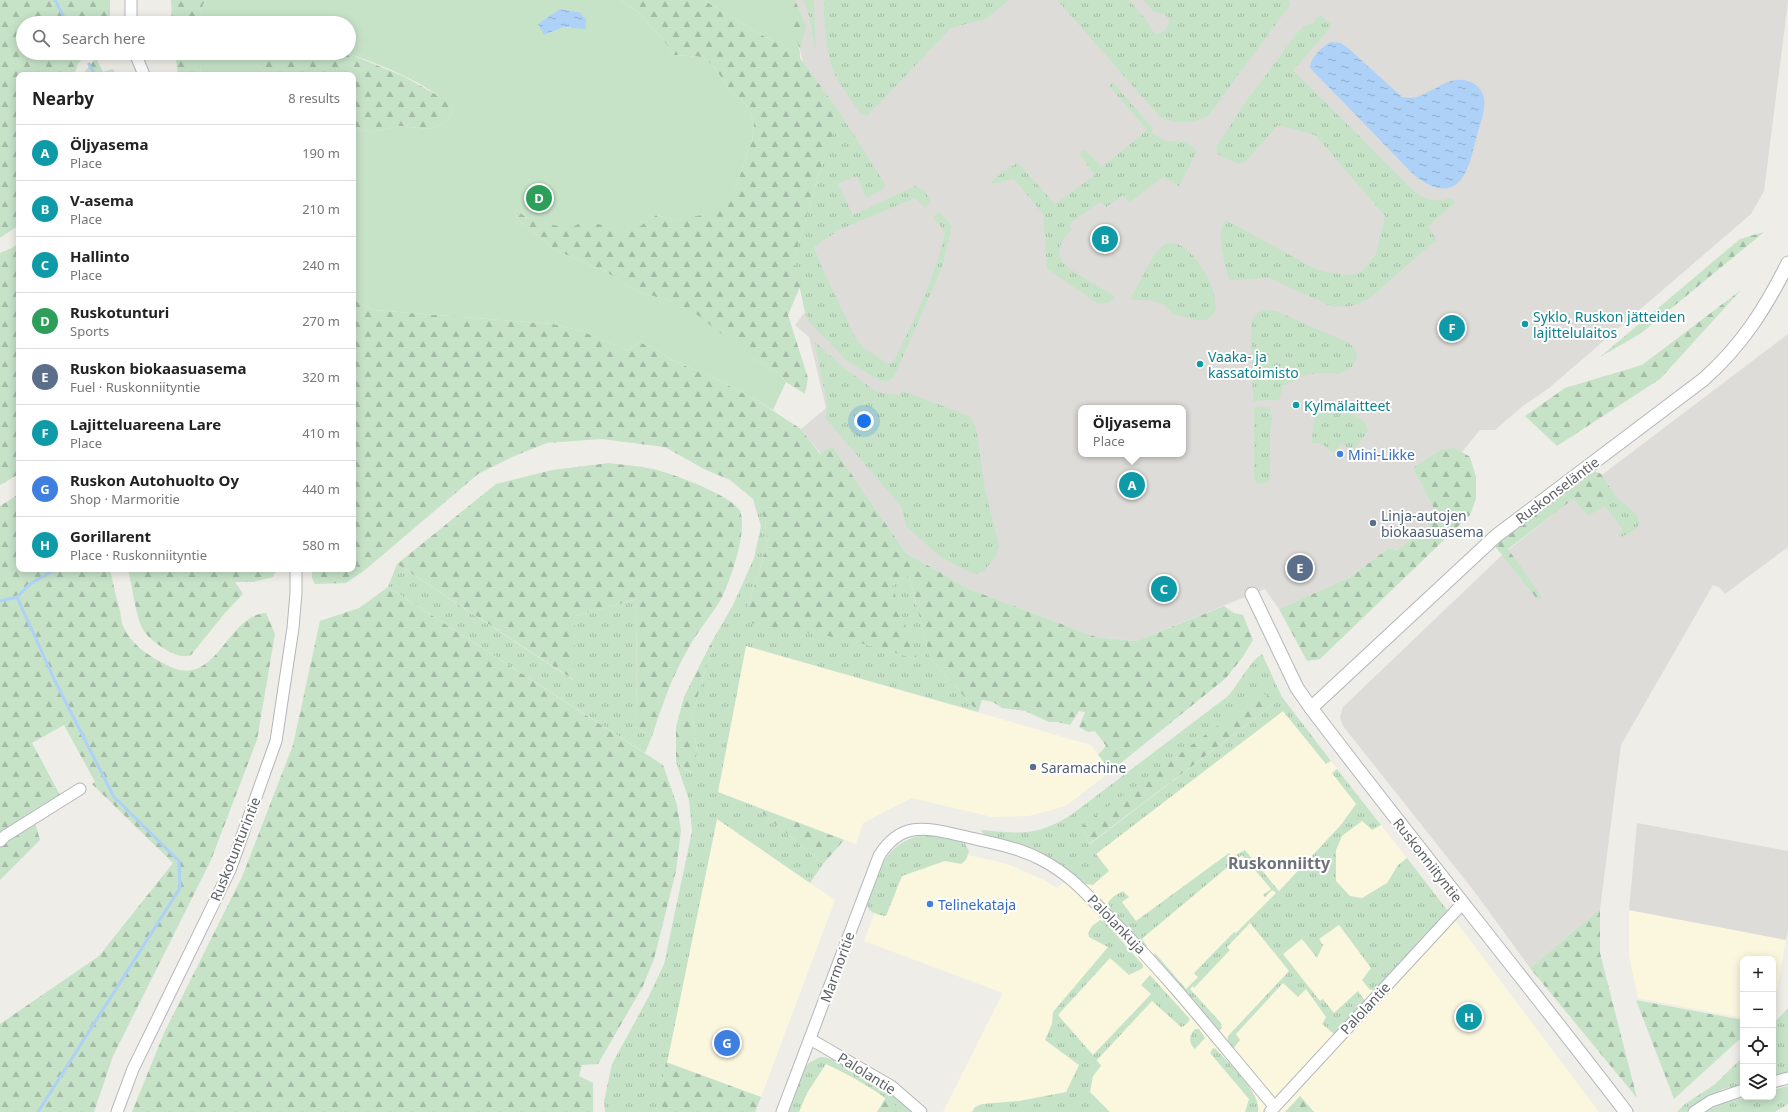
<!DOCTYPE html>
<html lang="en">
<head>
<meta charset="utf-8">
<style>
  :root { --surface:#fff; --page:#f2f2f2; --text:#222; --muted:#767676; --line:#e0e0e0; --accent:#d95b43 }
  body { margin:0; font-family:"Noto Sans",sans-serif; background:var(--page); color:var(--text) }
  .controls { position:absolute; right:12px; bottom:12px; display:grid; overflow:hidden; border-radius:8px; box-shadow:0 2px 10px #0003 }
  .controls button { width:36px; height:36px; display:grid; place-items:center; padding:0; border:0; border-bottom:1px solid var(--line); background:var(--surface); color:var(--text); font:20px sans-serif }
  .you { position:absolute; left:864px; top:421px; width:14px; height:14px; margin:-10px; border:3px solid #fff; border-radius:50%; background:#1a73e8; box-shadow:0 0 0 6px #1a73e833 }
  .badge { display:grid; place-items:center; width:26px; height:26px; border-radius:50%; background:var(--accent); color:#fff; font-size:13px; font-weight:700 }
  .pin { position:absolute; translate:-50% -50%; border:2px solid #fff; box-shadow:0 1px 4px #0006 }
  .popup { position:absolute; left:1078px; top:405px; width:108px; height:52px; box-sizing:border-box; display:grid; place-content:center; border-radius:8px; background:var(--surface); filter:drop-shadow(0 1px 3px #0005); font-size:13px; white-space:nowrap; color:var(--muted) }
  .popup b { font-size:15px; color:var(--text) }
  .popup::after { content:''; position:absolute; left:50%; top:100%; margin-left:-8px; border:8px solid transparent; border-top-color:var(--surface) }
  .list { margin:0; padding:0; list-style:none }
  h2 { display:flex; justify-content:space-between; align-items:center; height:52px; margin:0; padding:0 16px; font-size:17px }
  h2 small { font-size:13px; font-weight:400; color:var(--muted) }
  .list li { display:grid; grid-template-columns:26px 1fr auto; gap:12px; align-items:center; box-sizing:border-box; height:56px; padding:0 16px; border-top:1px solid var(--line) }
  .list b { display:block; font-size:15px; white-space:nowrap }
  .list p { margin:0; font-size:13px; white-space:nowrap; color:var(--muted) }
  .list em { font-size:13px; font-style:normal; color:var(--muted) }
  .icon { flex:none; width:22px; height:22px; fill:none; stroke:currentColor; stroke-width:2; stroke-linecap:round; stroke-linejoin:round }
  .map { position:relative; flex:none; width:1788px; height:1112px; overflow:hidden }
  .search { position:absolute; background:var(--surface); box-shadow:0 2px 10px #0003; left:16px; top:16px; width:340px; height:44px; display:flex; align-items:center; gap:10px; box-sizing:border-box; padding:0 14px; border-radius:22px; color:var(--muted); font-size:15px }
  .panel { position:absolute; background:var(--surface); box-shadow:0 2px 10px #0003; left:16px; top:72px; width:340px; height:500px; border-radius:8px }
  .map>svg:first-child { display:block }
</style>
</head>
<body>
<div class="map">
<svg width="1788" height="1112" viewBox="0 0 1788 1112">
  <defs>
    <pattern id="grass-tufts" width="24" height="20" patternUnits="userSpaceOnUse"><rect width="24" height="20" fill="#c6e3c8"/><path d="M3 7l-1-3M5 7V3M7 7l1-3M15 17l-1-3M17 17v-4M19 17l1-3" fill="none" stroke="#a4bba6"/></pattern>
    <pattern id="forest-firs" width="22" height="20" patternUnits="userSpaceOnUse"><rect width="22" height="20" fill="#c6e3c8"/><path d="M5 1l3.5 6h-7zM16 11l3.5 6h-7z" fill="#a4bba6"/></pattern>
    <pattern id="water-ripples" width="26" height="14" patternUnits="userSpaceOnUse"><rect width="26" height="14" fill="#aed1f7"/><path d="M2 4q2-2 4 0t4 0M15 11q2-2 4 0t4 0" fill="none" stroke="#91adcc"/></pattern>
  </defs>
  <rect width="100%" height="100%" fill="#efede7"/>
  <g fill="#fbf7df">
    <path d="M746 646 1091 745 1111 771 1066 806 1029 816 992 817 912 798 863 823 856 844 718 792Z"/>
    <path d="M1283 711 1326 764 1331 761 1448 911 1599 1112H1314L1300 1096 1285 1112H943L1003 993 864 941 888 877 943 849 1007 864 1044 880 1057 888 1074 874 1086 884 1096 854Z"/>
    <path d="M717 819 835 900 761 1097 666 1062Z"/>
    <path d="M1629 910 1786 940 1777 989 1773 995V959H1743V1018L1638 998 1629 956Z"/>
    <path d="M826 1064 848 1074 886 1097 877 1112H799L807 1093Z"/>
  </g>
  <g fill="#dedcd9" fill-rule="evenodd">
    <path d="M785 0H1788V2L1764 191 1751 214 1549 388 1523 406 1495 430H1480L1462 452 1419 479 1440 518 1397 550 1389 548 1350 577 1279 609 1265 589 1136 641 1096 637 969 589 906 553 832 446 821 454 801 429 826 408 809 337 795 325 805 312 794 261 826 153 790 10ZM1081 408H1183V454H1081Z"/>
    <path d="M1788 334V547L1725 594 1720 588 1713 585 1621 745 1600 909 1530 968 1474 891 1343 726 1340 717 1343 707 1502 555 1611 468Z"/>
    <path d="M1637 823 1788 851V929L1786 940 1629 910Z"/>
  </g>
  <g fill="url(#grass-tufts)" fill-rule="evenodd">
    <path d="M803 0H814L816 54 809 16Z"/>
    <path d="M824 0H1009L986 19 951 28 867 116 861 114C852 101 841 87 834 73 825 50 824 24 824 0Z"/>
    <path d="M1057 0H1129L1148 22 1151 29 1156 34C1165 32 1167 28 1170 20L1166 15 1154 12 1143 0H1289L1290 5 1208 116C1192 124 1175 125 1159 116Z"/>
    <path d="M1322 15 1324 19 1331 23 1332 26 1293 70 1415 192C1428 201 1436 202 1451 198L1455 203 1428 226 1437 241 1429 246 1369 299 1352 306 1333 307 1269 278 1230 280 1228 278C1225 264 1215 232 1225 221H1228L1312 267 1321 271 1346 275 1358 274 1362 271 1376 254 1385 216 1315 135 1278 125 1246 161 1238 164 1217 154 1216 147 1242 107 1297 33 1305 25 1314 23 1316 18Z"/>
    <path d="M1113 82 1153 129 1151 133 1166 141 1186 142 1197 151 1179 186 1163 177 1129 203 1123 195 1106 207 1100 202 1069 224 1072 230C1069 233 1064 237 1062 242 1058 248 1059 257 1063 262 1071 272 1104 289 1116 297L1108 303H1097L1047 269 1043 214 1014 179 992 184V181L1008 168 1018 163 1055 204 1095 175 1079 154 1085 150 1102 167 1147 130 1109 86Z"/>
    <path d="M840 113 885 184 883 190 866 198 857 176 838 184 853 215 915 186 923 189 931 201 925 208 915 198 839 230 814 247 820 263 856 339 864 348 888 364 893 363C915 318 934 281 945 232L933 217 939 212 952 226 943 265 894 377 887 382 880 381 846 360 809 322 805 312 794 261 819 173Z"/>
    <path d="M1171 243C1174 244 1178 244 1180 245 1199 255 1220 293 1215 313L1206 320H1196L1173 314 1163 304 1149 300H1134L1131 298C1137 287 1155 248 1165 244 1167 243 1169 244 1171 243Z"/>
    <path d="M1266 310 1276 311 1347 342C1353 346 1359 352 1356 360 1348 381 1321 370 1306 375 1298 378 1291 383 1283 386L1279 400 1253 401 1251 322C1255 314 1258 311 1266 310Z"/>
    <path d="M814 341 844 368 877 392 898 395 903 391 969 416 976 427 985 489 999 546 996 556 983 572 975 574 965 570 939 556 906 526 901 506 825 418 828 408Z"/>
    <path d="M1256 407H1271L1269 415 1273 414 1270 432V478L1268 482 1259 484 1256 483 1254 478V409Z"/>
    <path d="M1322 410C1337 409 1354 413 1366 423L1368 431 1352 452 1342 443 1333 453 1322 444 1312 443C1313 432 1311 416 1322 410Z"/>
    <path d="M1616 497C1634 512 1655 524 1621 537L1617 535 1623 530 1605 506Z"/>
    <path d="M753 499 765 519 767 546 747 609 916 659 891 586 909 575 930 658 978 712 746 646 718 792 754 806 823 864 810 883 717 819 657 1112H605L604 1101 612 1064 649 996 664 964 692 831 689 800 676 762 691 773 697 752 692 715 713 645H710L733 605 754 558 761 526Z"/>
    <path d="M397 564 573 680 575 616 637 599 636 727 652 736 645 753 388 587Z"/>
    <path d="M1262 654 1282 697 1331 761 1326 764 1283 711 1096 854 1109 871 1093 885 1086 884 1061 864 1044 854 1006 840 985 835 981 831 983 830C1021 834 1037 836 1071 815L1228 696C1239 684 1250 661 1262 654ZM1278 701 1090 844H1089L1082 826Z"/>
    <path d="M1337 769 1381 825 1372 830 1362 821 1342 836 1336 850V881L1350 896 1362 898 1387 883 1398 865 1407 858 1448 911 1375 991 1369 989 1362 980 1371 968 1339 925 1319 939 1323 945 1317 958 1302 939 1283 954 1320 1001 1323 999 1334 1013 1358 991 1365 1001 1334 1034 1322 1024 1326 1017 1306 989 1298 997 1283 983 1236 1034 1240 1040 1233 1049 1227 1045 1228 1036 1289 971 1250 923 1227 947 1230 950 1194 988 1193 986 1190 989 1221 1023 1222 1028 1218 1032 1152 959 1155 953 1186 989 1198 977 1194 973 1233 933 1234 932 1236 933 1276 893 1272 890 1265 897 1263 895 1271 889 1242 855 1144 937 1142 939 1147 946 1143 947 1112 913 1108 902 1114 896 1123 891 1129 897 1122 902 1136 921 1229 853 1232 857 1245 850 1279 891 1340 826 1356 804 1332 773Z"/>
    <path d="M922 835H935L964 842 969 851 966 860 961 864 945 861 902 876 886 916C878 915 866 912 867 902 880 869 884 844 922 835Z"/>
    <path d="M1100 920 1105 922 1143 965V968L1129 975 1110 958 1058 1015 1093 1055 1151 994 1141 985 1150 975 1190 1019C1188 1023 1185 1026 1181 1027L1152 1001 1097 1060 1101 1066 1093 1076 1090 1092 1110 1112H972L975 1107 982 1104 1019 1101 1066 1092 1079 1065 1045 1040 1052 1024 1053 1012 1108 947 1089 937 1088 933 1092 926Z"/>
    <path d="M1788 1008V1073L1773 1077V1024Z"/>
    <path d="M1195 1029H1199L1205 1038 1195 1049C1188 1043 1189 1035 1195 1029Z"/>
    <path d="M1213 1048 1216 1049C1228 1063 1262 1093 1258 1112H1245L1249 1099 1210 1053Z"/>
    <path d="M820 1057C846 1058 893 1095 912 1112H903C880 1092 854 1077 826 1064L807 1093 799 1112H787L805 1068 809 1063Z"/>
    <path d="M1743 1057V1084L1723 1089 1703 1100 1686 1112H1677L1685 1104 1714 1085Z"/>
    <path d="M1788 1086V1104L1775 1112H1705C1731 1098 1744 1097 1773 1097V1090Z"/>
  </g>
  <g fill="url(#forest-firs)">
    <path d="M0 0H110V23H23V53H87L78 64 74 75H19V225L0 238Z"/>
    <path d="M171 0H205L197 23H172Z"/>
    <path d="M620 0H704L751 29 800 56V58L840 113 819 173 794 261 800 287 788 315 808 378 805 394 786 382 777 372 752 358 673 302 636 291 606 272 555 250 517 219 514 212 517 210 527 218 640 226 656 215 676 220 735 189 752 141 754 123 748 107 727 86 714 67 702 57 674 55 663 40 639 13Z"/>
    <path d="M725 0H795L806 26 801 48Z"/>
    <path d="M175 53H199L201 75H178Z"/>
    <path d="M252 53H347L403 76 444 99 453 108 450 117 441 125 430 129 399 126 370 132 358 129 353 125V75H268C260 69 254 63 252 53Z"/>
    <path d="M96 58 103 72 113 69 116 75H82Z"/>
    <path d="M1764 232 1640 334 1600 357 1740 239Z"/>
    <path d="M19 242V474L0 485V253L12 248Z"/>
    <path d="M1741 290 1660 379 1557 446 1525 416 1565 388 1642 365Z"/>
    <path d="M353 299 373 310 553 324 582 331 629 351 639 342 651 347 674 361 714 378 753 398 801 429 820 454 832 446 906 553 969 589 1096 637 1136 641 1224 606 1234 613 1243 615 1253 640 1242 658 1226 678 1111 771 1098 755 1106 746 1095 731 1088 732 1079 727 1085 712 1079 711 1070 725 1058 722H1049L1025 711 1002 708 993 702 982 700 978 712 930 658 909 575 892 586 917 659 846 639 750 623 747 609 767 546 765 519 753 499 730 480 704 469 665 447 601 439 547 443 512 457 478 474 365 570 346 583 315 584 312 578V569H353Z"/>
    <path d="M1456 448 1470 457 1476 477V499L1470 515 1320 659 1307 661 1279 609 1350 577 1389 548 1397 550 1439 518 1413 468 1442 449Z"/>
    <path d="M609 463C624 465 641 466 657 470 673 474 733 496 740 511 748 531 730 582 720 601 710 617 697 632 688 649 672 676 662 706 652 736L636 727 637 599 575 616 574 680 397 564 496 484 552 470Z"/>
    <path d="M1593 470 1601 474 1616 497 1605 506 1588 516 1573 499 1508 549 1542 597 1538 600 1494 545Z"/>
    <path d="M19 494V569H110C113 583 116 597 120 611 121 616 121 623 124 628 130 642 146 654 159 661 165 664 172 668 179 670 219 678 229 615 266 613L275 634 257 740 211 860 113 1056 94 1112H0V1024L99 956 173 863 92 784 95 782 64 725 32 743 60 795 32 812 40 840 0 880V506Z"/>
    <path d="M128 569H277L273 577 253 582H235L243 594 225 613 191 655C183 658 176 655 168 651 160 646 150 640 144 631 136 620 132 584 128 569Z"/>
    <path d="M388 587 663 765 677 805 681 830 676 871 654 959 643 986 598 1064 582 1065 579 1076 593 1083V1112H132L164 1033 242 877 293 745 320 621 359 608Z"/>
    <path d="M710 645H713L692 715 697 752 692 773 676 762V727L684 697Z"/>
    <path d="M1262 693 1278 701 1089 844 1082 826Z"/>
    <path d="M754 806 844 840 823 864Z"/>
    <path d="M1600 909V953L1637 1098 1530 968Z"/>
    <path d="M1636 1000 1743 1020V1036L1674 1099Z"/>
    <path d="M666 1062 761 1097 755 1112H657Z"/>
    <path d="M1300 1096 1314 1112H1285Z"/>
    <path d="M886 1097 903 1112H877Z"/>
  </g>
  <g fill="#c6e3c8" fill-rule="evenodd">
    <path d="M205 0H620L639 13 663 40 674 55 702 57 714 67 727 86 748 107 754 123 752 141 735 189 716 207 702 215 676 220 656 215 640 226 625 228 582 222 569 229 527 218 517 210 514 212 517 219 555 250 606 272 636 291 673 302 699 316 752 358 777 372 786 382 773 410 753 398 714 378 674 361 651 347 639 342 629 351 582 331 553 324 373 310 353 299V125L358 129 370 132 399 126 430 129 441 125 450 117 453 108C427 82 381 65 347 53H349V23H290C281 19 271 20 261 23H197ZM560 9 579 12 571 28 564 27 544 35Z"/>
    <path d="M704 0H785L790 10 800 52V56L751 29Z"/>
    <path d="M199 53H252C254 63 260 69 268 75H201Z"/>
  </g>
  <g fill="url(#water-ripples)">
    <path d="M560 9 579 12 586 19V29L564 27 544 35 538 24Z"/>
    <path d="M1331 42 1341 43 1348 48 1402 97C1426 103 1444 73 1468 81 1476 83 1482 90 1484 98 1486 111 1479 127 1476 139 1473 150 1471 162 1466 171 1454 198 1431 189 1414 175L1312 70 1310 67C1311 57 1323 46 1331 42Z"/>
  </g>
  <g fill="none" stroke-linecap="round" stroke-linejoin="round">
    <g stroke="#aed1f7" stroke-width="3">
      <path d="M55 0 67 23"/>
      <path d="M83 53 85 56"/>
      <path d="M89 64 95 75"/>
      <path d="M0 601 17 597"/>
      <path d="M38 1112 180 888 179 861 114 797 55 681 17 597 30 584 56 569"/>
    </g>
    <defs>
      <g id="minor">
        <path d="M131 23V0"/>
        <path d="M135 53 144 75"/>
        <path d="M0 841 5 836 80 789"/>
        <path d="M810 1039 891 1086 921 1112"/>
        <path d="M1773 1082 1788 1078"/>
        <path d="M117 1112 133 1069 230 870 276 741 293 628 296 593V569"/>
        <path d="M782 1112 879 856C900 822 924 827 958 835 987 842 1016 846 1042 860 1072 876 1086 894 1109 917 1168 976 1220 1042 1274 1106"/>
        <path d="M1270 1112 1462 904"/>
        <path d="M1694 1112 1711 1101 1743 1090"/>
      </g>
      <g id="tertiary">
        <path d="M1252 594 1297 688 1311 708C1414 844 1522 976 1626 1112"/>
        <path d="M1311 708 1496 536 1704 379C1742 345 1765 309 1788 263"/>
      </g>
    </defs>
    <use href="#minor" stroke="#b3b6ba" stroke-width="13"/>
    <use href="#tertiary" stroke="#b3b6ba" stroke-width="15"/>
    <use href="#minor" stroke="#fff" stroke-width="11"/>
    <use href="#tertiary" stroke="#fff" stroke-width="13"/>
  </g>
  <g fill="#0f9aa8" stroke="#fff" stroke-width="1.5">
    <circle cx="1525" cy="324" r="4"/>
    <circle cx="1200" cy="364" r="4"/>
    <circle cx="1296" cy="405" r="4"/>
  </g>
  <g fill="#3f7fe0" stroke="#fff" stroke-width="1.5">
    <circle cx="1340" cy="454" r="4"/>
    <circle cx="930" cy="904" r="4"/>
  </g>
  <g fill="#5c6f8a" stroke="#fff" stroke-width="1.5">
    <circle cx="1373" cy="523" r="4"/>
    <circle cx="1033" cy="767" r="4"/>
  </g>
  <g text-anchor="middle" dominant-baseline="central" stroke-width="4" stroke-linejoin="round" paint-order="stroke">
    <g font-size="14" fill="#0d838f" stroke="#fff" text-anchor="start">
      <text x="1533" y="316">Syklo, Ruskon jätteiden<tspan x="1533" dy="16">lajittelulaitos</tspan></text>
      <text x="1208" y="356">Vaaka- ja<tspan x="1208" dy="16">kassatoimisto</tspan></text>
      <text x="1304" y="405">Kylmälaitteet</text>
    </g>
    <g font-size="14" fill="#366cbe" stroke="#fff" text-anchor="start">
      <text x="1348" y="454">Mini-Likke</text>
      <text x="938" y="904">Telinekataja</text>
    </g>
    <g font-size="14" fill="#5e6165" stroke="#fff">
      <text transform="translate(1557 490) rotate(-37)">Ruskonseläntie</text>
      <text transform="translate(235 849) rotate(-68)">Ruskotunturintie</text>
      <text transform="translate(1428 860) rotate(52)">Ruskonniityntie</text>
      <text transform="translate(1117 924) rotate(46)">Palolankuja</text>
      <text transform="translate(837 967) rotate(-70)">Marmoritie</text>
      <text transform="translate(1365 1008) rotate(-47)">Palolantie</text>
      <text transform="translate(867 1073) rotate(32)">Palolantie</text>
    </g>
    <g font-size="14" fill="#4e5e75" stroke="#fff" text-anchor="start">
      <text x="1381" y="515">Linja-autojen<tspan x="1381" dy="16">biokaasuasema</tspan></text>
      <text x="1041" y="767">Saramachine</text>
    </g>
    <g font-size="16" font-weight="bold" fill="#6f7277" stroke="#fff">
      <text x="1279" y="863">Ruskonniitty</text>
    </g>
  </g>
</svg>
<div class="controls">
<button>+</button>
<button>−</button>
<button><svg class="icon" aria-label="locate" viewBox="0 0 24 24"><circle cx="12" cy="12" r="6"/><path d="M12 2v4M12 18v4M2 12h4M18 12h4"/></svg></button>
<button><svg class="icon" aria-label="layers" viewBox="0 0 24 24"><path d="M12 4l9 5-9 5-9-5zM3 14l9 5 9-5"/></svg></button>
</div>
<div class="you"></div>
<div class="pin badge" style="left:1132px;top:485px;background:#0f9aa8">A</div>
<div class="popup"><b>Öljyasema</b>Place</div>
<div class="pin badge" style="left:1105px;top:239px;background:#0f9aa8">B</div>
<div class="pin badge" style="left:1164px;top:589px;background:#0f9aa8">C</div>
<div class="pin badge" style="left:539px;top:198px;background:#2e9e5b">D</div>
<div class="pin badge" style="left:1300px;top:568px;background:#5c6f8a">E</div>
<div class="pin badge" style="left:1452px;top:328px;background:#0f9aa8">F</div>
<div class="pin badge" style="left:727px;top:1043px;background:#3f7fe0">G</div>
<div class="pin badge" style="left:1469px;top:1017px;background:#0f9aa8">H</div>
<div class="search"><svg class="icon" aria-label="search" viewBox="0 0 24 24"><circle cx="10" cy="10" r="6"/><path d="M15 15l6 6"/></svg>Search here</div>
<section class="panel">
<h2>Nearby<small>8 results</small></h2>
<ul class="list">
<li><span class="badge" style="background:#0f9aa8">A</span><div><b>Öljyasema</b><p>Place</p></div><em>190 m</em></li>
<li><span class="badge" style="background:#0f9aa8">B</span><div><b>V-asema</b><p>Place</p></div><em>210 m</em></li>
<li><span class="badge" style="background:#0f9aa8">C</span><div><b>Hallinto</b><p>Place</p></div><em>240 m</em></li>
<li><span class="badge" style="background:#2e9e5b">D</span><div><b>Ruskotunturi</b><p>Sports</p></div><em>270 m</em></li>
<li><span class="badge" style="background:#5c6f8a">E</span><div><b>Ruskon biokaasuasema</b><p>Fuel · Ruskonniityntie</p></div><em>320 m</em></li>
<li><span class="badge" style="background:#0f9aa8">F</span><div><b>Lajitteluareena Lare</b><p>Place</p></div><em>410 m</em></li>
<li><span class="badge" style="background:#3f7fe0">G</span><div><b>Ruskon Autohuolto Oy</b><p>Shop · Marmoritie</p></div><em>440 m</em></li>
<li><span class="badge" style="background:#0f9aa8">H</span><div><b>Gorillarent</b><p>Place · Ruskonniityntie</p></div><em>580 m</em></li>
</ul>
</section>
</div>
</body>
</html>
